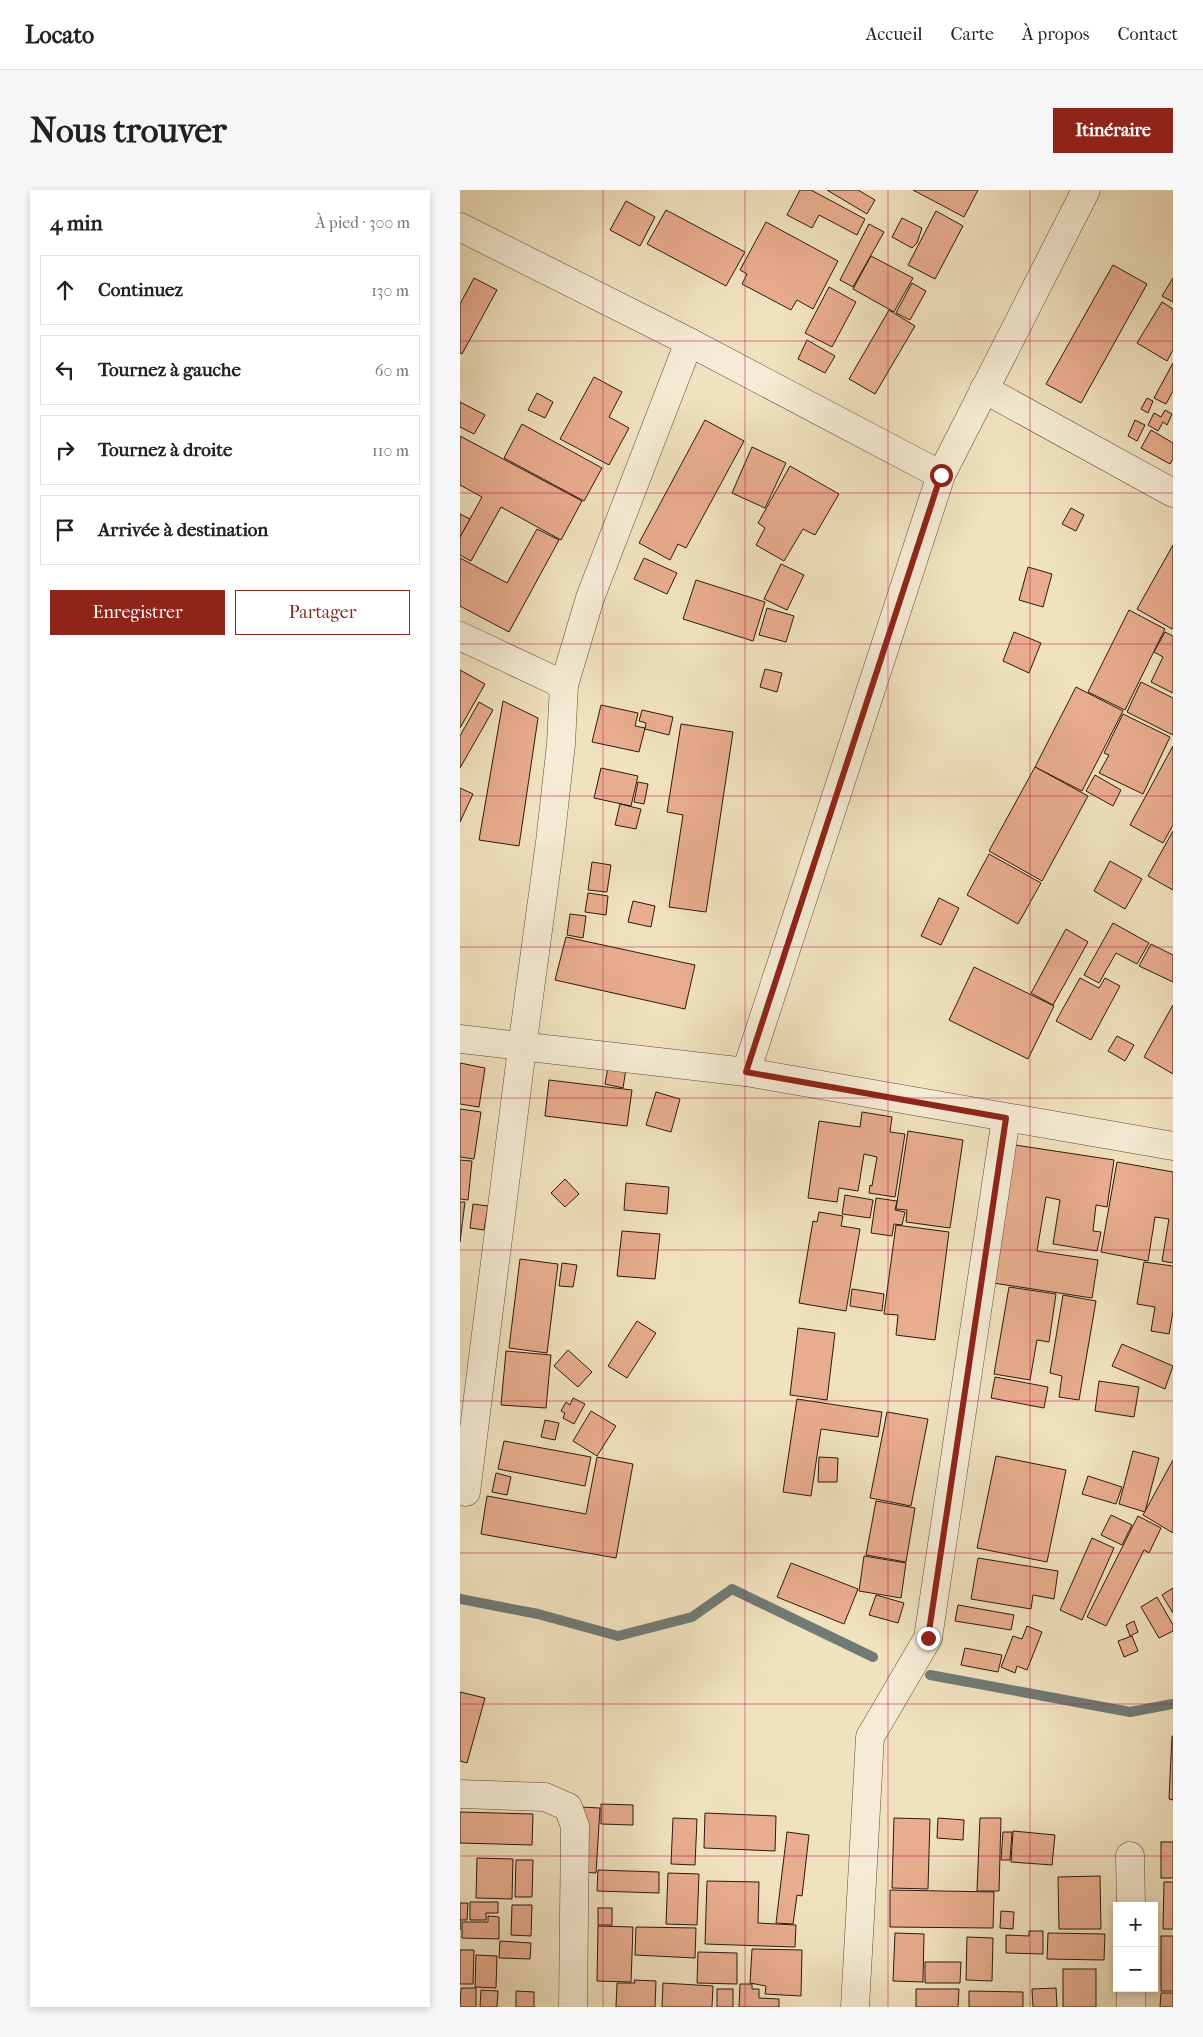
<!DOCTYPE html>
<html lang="fr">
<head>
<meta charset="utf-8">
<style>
  :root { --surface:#fff; --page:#f6f6f6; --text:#222; --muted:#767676; --line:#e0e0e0; --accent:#8f2418 }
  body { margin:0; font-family:"IM FELL French Canon",serif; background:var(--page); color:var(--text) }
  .controls { position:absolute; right:15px; bottom:15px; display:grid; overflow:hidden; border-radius:0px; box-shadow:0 2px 8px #0003 }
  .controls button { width:45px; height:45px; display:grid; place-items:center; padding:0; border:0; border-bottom:1px solid var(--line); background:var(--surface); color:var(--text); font:25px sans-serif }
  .stop { position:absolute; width:15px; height:15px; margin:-11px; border:4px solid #8f2418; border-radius:50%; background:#fff }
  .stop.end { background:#8f2418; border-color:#fff; box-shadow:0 1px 5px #0008 }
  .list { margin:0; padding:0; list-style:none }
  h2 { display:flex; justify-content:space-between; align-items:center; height:65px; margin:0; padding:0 20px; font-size:21px }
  h2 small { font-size:16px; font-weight:400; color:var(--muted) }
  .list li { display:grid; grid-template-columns:32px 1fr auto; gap:15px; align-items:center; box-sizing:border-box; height:70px; margin:0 10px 10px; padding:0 10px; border:1px solid var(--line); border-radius:0px }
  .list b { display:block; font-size:19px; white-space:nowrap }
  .list em { font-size:16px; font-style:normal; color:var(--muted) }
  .actions { display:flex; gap:10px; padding:15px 20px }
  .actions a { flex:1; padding:11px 0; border:1px solid var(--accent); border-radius:0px; text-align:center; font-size:18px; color:var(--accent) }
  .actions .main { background:var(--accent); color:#fff }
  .icon { flex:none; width:28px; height:28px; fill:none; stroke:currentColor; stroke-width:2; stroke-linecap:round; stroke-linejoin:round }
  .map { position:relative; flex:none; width:713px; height:1817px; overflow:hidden; border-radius:0px }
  header { display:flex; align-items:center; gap:30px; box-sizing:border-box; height:70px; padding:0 25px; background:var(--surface); border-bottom:1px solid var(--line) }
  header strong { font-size:24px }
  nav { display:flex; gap:28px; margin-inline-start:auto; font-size:18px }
  .intro { display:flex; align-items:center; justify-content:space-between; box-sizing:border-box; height:120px; padding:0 30px }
  h1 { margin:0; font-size:35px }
  .button { padding:12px 22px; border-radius:0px; background:var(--accent); color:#fff; font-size:18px; font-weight:700 }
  main { display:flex; gap:30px; padding:0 30px }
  aside { flex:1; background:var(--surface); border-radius:0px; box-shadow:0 2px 8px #0003 }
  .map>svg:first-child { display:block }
</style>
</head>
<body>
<header>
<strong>Locato</strong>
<nav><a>Accueil</a><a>Carte</a><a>À propos</a><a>Contact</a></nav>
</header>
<div class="intro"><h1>Nous trouver</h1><a class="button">Itinéraire</a></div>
<main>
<aside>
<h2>4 min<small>À pied · 300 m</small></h2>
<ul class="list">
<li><svg class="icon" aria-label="ahead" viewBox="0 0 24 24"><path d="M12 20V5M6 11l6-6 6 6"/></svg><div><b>Continuez</b></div><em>130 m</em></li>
<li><svg class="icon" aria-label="left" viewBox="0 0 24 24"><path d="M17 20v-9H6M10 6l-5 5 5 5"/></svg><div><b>Tournez à gauche</b></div><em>60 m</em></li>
<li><svg class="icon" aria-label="right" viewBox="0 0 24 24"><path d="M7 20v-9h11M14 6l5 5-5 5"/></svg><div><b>Tournez à droite</b></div><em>110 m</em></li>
<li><svg class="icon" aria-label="arrive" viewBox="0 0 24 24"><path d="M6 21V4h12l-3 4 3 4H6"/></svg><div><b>Arrivée à destination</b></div></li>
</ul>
<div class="actions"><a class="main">Enregistrer</a><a>Partager</a></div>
</aside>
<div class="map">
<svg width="713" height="1817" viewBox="0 0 713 1817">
  <rect width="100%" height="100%" fill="#f1e2bf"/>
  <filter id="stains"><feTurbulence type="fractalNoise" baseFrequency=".004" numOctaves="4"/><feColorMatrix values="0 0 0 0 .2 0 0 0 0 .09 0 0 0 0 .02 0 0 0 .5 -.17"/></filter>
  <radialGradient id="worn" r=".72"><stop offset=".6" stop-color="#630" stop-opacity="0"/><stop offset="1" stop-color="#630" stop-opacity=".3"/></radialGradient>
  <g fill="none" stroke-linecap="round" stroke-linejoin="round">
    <g stroke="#707b75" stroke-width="10">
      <path d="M0 1409 78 1424 158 1446 232 1427 272 1399 413 1467"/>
      <path d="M470 1485 670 1522 713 1514"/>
    </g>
  </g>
  <g fill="#e8ad8e" stroke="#2d190e">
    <path d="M340 0H351L405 29 397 45 359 25 352 38 327 25Z"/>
    <path d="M367 0H398L415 10 407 24Z"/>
    <path d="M453 0H518L504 27Z"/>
    <path d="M166 11 195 27 180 56 150 40Z"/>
    <path d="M206 20 285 62 266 96 187 54Z"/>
    <path d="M476 21 503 36 475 89 448 75Z"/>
    <path d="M442 28 462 38 457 53 452 58 432 47Z"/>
    <path d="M306 32 378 71 353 119 337 110 331 120 282 94 287 84 280 80Z"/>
    <path d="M409 34 424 42 393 97 380 90Z"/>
    <path d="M411 66 453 88 434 122 393 99Z"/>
    <path d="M653 75 687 94 621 213 586 194Z"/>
    <path d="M14 88 37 100 2 164 0 163V114Z"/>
    <path d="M713 88V112L702 106Z"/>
    <path d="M452 93 466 101 450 130 436 123Z"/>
    <path d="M369 97 396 112 372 157 345 143Z"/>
    <path d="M702 112 713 119V160L707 171 677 153Z"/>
    <path d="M429 120 455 136 415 204 389 189Z"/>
    <path d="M347 150 375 166 365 183 338 169Z"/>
    <path d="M713 173V201L706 214 694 208Z"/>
    <path d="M134 187 162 202 149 227 169 238 149 275 100 249Z"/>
    <path d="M77 203 93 212 85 228 68 220Z"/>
    <path d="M687 208 693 211 688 223 681 219Z"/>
    <path d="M0 212 25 225 14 244 0 237Z"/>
    <path d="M705 220 712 224 707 235 703 232 698 241 688 235 694 223 701 227Z"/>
    <path d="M245 230 284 251 226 358 218 354 210 370 179 353Z"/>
    <path d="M675 230 685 235 677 251 668 246Z"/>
    <path d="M62 234 142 278 124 311 44 268Z"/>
    <path d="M691 240 713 253V269L710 274 681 258Z"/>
    <path d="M0 246 122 311 101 350 41 317 11 371 0 365V347L22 307 0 295Z"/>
    <path d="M292 257 326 273 305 318 272 303Z"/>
    <path d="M330 276 379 304 355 345 343 339 324 371 296 355 305 338 298 333Z"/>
    <path d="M611 318 624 325 616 341 602 334Z"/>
    <path d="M0 324 10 329 0 347Z"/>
    <path d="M77 339 99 350 49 442 0 416V368L47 393Z"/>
    <path d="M713 355V437L712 439 677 419Z"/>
    <path d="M184 368 217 383 207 404 174 389Z"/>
    <path d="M321 374 344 385 327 420 304 409Z"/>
    <path d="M568 377 592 384 583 417 559 410Z"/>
    <path d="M236 390 305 412 293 451 223 429Z"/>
    <path d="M307 418 334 426 326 452 299 445Z"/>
    <path d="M669 420 705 439 665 520 628 502Z"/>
    <path d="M554 442 581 453 569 483 543 471Z"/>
    <path d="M705 442 713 446V503L691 492 703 467 694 462Z"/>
    <path d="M305 479 322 483 317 502 300 497Z"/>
    <path d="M0 480 25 494 0 538Z"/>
    <path d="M681 492 713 508V545L667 522Z"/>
    <path d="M616 497 663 521 622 601 575 577Z"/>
    <path d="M43 511 78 528 59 656 19 650Z"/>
    <path d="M19 512 33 520 0 578V546Z"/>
    <path d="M141 515 178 523 175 536 185 538 179 562 132 552Z"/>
    <path d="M182 520 213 527 209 545 185 539 186 533 179 531Z"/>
    <path d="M663 524 710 547 683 604 639 583 649 565 644 563Z"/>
    <path d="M221 534 273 542 246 722 209 717 223 625 207 622Z"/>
    <path d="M713 556V635L703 653 670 635Z"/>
    <path d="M575 577 628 606 582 691 529 661Z"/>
    <path d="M141 578 178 586 171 616 134 608Z"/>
    <path d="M635 585 661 600 653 616 626 601Z"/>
    <path d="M178 592 188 594 184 614 174 612Z"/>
    <path d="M0 598 13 604 0 632Z"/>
    <path d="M160 614 181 619 176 639 155 635Z"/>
    <path d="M713 641V700L688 686Z"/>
    <path d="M529 664 581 693 558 734 507 705Z"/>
    <path d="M650 671 682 689 665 719 634 701Z"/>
    <path d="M132 672 151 675 147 702 128 700Z"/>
    <path d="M128 703 148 706 146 725 125 722Z"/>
    <path d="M479 708 499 718 481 755 461 746Z"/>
    <path d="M173 711 195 716 191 737 168 732Z"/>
    <path d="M110 724 126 726 123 748 107 745Z"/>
    <path d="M653 733 689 753 677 774 656 763 639 793 624 785Z"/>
    <path d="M606 739 628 752 593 815 571 803Z"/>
    <path d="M106 747 235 775 225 819 95 790Z"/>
    <path d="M691 754 713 765V792L679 776Z"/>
    <path d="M514 777 594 816 568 869 489 830Z"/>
    <path d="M620 788 639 798 645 788 660 796 631 850 596 831Z"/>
    <path d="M713 815V884L684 867Z"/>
    <path d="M657 846 674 855 665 871 648 861Z"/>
    <path d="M149 871 166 879 163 898 145 894Z"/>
    <path d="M0 873 25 878 19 917 0 914Z"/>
    <path d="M89 890 172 900 167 936 85 926Z"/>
    <path d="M196 902 220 909 211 942 186 935Z"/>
    <path d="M0 919 21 922 14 969 0 967Z"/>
    <path d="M402 922 432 927 430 942 445 944 435 1007 409 1003 410 995 412 996 417 967 404 964 398 1001 379 998 377 1012 348 1008 359 931 400 937Z"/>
    <path d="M448 941 503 950 490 1038 446 1032 447 1020 436 1019Z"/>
    <path d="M555 955 654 970 647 1017 636 1015 633 1041 641 1042 637 1061 593 1054 600 1010 586 1007 577 1061 638 1070 632 1108 533 1093Z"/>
    <path d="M0 970 12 971 8 1010 0 1009Z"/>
    <path d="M657 972 713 982V1073L702 1071 709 1029 695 1027 688 1071 641 1062Z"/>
    <path d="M105 989 119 1004 105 1017 91 1003Z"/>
    <path d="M166 993 209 997 207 1024 164 1020Z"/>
    <path d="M385 1005 413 1010 410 1028 382 1024Z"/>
    <path d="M416 1008 437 1011 435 1020 445 1022 442 1035 434 1034 432 1046 411 1043Z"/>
    <path d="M0 1012H5L0 1052Z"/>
    <path d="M13 1014 28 1016 24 1040 10 1038Z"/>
    <path d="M359 1022 383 1026 381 1036 400 1039 386 1121 339 1113 353 1031 357 1032Z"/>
    <path d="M436 1035 489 1042 475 1150 436 1145 438 1125 424 1124Z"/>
    <path d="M162 1041 200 1044 195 1089 157 1086Z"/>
    <path d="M60 1069 98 1074 87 1163 49 1158Z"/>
    <path d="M684 1072 713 1076V1122L709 1144 691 1141 695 1117 677 1114Z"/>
    <path d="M102 1073 117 1075 113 1097 99 1096Z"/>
    <path d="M549 1097 596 1104 589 1152 577 1150 570 1190 534 1184Z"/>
    <path d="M392 1099 424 1104 422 1121 390 1116Z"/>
    <path d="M603 1105 636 1111 619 1210 599 1207 602 1186 590 1183Z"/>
    <path d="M177 1131 196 1143 167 1188 148 1176Z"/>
    <path d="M338 1138 375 1143 367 1210 330 1205Z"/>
    <path d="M662 1154 713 1176 705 1199 652 1176Z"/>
    <path d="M108 1160 132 1182 118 1197 94 1176Z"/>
    <path d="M46 1161 91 1165 86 1218 41 1215Z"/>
    <path d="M535 1187 588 1197 584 1218 531 1208Z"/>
    <path d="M639 1191 679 1197 674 1227 635 1221Z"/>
    <path d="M113 1208 125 1214 114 1234 103 1228 105 1223 101 1221 106 1212 110 1215Z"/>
    <path d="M337 1209 422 1222 418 1247 361 1239 351 1306 323 1302Z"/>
    <path d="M131 1221 156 1236 137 1266 113 1251Z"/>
    <path d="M427 1222 468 1229 451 1316 410 1308Z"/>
    <path d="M85 1230 99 1233 95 1250 81 1247Z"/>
    <path d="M44 1251 131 1267 125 1296 38 1279Z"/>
    <path d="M673 1261 699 1268 685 1322 659 1314Z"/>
    <path d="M536 1266 606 1280 587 1372 517 1358Z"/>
    <path d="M137 1267 173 1274 156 1368 21 1344 27 1306 126 1324Z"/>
    <path d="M359 1267 378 1268 377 1292H358Z"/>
    <path d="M713 1270V1343L683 1325Z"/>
    <path d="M36 1283 51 1287 47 1305 32 1302Z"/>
    <path d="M628 1286 662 1297 656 1314 622 1304Z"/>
    <path d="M416 1311 455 1318 446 1372 406 1365Z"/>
    <path d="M651 1325 672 1335 662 1355 641 1345Z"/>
    <path d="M678 1326 701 1338 689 1363 684 1360 646 1436 627 1427Z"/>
    <path d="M632 1348 654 1358 622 1430 600 1420Z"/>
    <path d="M404 1366 446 1373 441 1408 399 1401Z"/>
    <path d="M518 1368 598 1381 594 1409 573 1405 571 1419 511 1409Z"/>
    <path d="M331 1373 398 1399 384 1434 317 1407Z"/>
    <path d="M713 1398V1423L702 1405Z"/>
    <path d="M416 1405 444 1413 438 1433 409 1425Z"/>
    <path d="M697 1407 713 1435V1441L699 1448 681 1417Z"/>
    <path d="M498 1415 554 1425 551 1440 495 1431Z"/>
    <path d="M674 1431 678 1442 670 1446 666 1435Z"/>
    <path d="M567 1436 582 1442 567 1480 557 1476 555 1483 541 1477 553 1446 562 1449Z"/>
    <path d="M672 1446 678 1461 664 1467 658 1451Z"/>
    <path d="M505 1458 542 1465 538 1482 501 1475Z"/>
    <path d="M0 1502 25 1508 7 1573 0 1571Z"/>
    <path d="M712 1546H713V1610L709 1609Z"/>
    <path d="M141 1614 173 1615V1635L141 1634Z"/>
    <path d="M121 1617 140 1618 136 1683 117 1682Z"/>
    <path d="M0 1622 73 1624 72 1655 0 1653Z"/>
    <path d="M245 1623 316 1626 315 1661 244 1658Z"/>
    <path d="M213 1628 237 1629 235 1675 211 1674Z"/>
    <path d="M434 1628 470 1629 468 1699 432 1698Z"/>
    <path d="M478 1628 504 1630 503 1650 477 1648Z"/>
    <path d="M520 1628H541L539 1701H517Z"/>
    <path d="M553 1641 595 1645 592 1675 551 1672Z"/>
    <path d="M327 1642 349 1645 342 1706 337 1705 333 1734 316 1733Z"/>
    <path d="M543 1642H552L550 1670H541Z"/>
    <rect x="701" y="1652" width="12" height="36"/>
    <path d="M17 1668 53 1669 52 1709 16 1708Z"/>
    <path d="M56 1670H73L72 1707H55Z"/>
    <path d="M138 1680 199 1682V1703L137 1701Z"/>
    <path d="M208 1683 239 1684 237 1735 206 1734Z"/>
    <path d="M640 1686 641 1739H599L598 1687Z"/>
    <path d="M247 1691 299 1692 298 1733 336 1735 335 1757 245 1754Z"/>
    <path d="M704 1692H713V1739H703Z"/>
    <path d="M430 1700 534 1702 533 1738 430 1737Z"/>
    <path d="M10 1712H38V1723H26V1730H10Z"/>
    <path d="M0 1713H8L7 1730H0V1740Z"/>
    <path d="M52 1715H72L71 1746 51 1745Z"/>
    <rect x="138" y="1718" width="14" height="17"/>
    <path d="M541 1721 554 1722 553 1739 540 1738Z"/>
    <path d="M28 1726 39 1727V1749L2 1748V1732H28Z"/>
    <path d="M138 1736 173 1737 171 1792 137 1791Z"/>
    <path d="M176 1737 236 1738 235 1768 175 1765Z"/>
    <path d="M569 1741H583V1764L546 1763V1745L569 1746Z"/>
    <path d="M435 1743 464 1744 463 1792 433 1791Z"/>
    <path d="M588 1743 645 1744 644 1770 587 1769Z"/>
    <rect x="701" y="1746" width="12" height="55"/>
    <path d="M507 1747 533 1748 532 1791 506 1790Z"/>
    <path d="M40 1751 71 1753 70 1769 39 1768Z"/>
    <path d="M292 1759 342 1760 341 1806 305 1804 306 1796 290 1793Z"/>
    <path d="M0 1760H14L13 1794H0Z"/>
    <path d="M238 1762 277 1763V1794L237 1793Z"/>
    <path d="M16 1765 37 1766 36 1798 15 1797Z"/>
    <path d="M465 1772H501L500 1793H465Z"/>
    <rect x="603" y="1779" width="33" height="38"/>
    <path d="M174 1790 196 1791 195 1817H156L157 1793H175Z"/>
    <path d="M203 1793 253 1796 252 1817H202Z"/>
    <path d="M280 1794H292V1799H299V1808L319 1809V1817H279Z"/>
    <path d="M1 1798H16V1817H0Z"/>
    <path d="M596 1798 597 1817H573L572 1799Z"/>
    <rect x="257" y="1799" width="16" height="18"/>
    <path d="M456 1799H499L498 1817H456Z"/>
    <path d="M21 1800 38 1801 37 1817H20Z"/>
    <path d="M56 1801 74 1802V1817H56Z"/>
    <path d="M509 1801 563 1802V1817H509Z"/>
    <path d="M701 1803H713V1817H700Z"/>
  </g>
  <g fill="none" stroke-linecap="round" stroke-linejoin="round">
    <defs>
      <g id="minor">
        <path d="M0 37 229 152 481 285"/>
        <path d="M524 199 713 303"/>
        <path d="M0 446 104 495"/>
        <path d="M0 849 286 882 713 956"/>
        <path d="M286 882 481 285 626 0"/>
        <path d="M6 1302 62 858 90 652 101 554 104 495 130 408 229 152"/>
        <path d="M0 1604 85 1607 108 1617 115 1636 113 1817"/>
        <path d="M670 1666 671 1716"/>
        <path d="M671 1798V1817"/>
        <path d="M395 1817 410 1547 468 1448 546 928"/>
      </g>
    </defs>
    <use href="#minor" stroke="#5e4b3a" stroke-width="29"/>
    <use href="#minor" stroke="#f6ecd5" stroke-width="28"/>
  </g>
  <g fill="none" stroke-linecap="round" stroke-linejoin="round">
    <path stroke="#8f2418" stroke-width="6" d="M468 1448 546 928 286 882 481 285"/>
  </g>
  <path fill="none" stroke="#c2185b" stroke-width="1" stroke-opacity="0.55" d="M143 0V1817M285 0V1817M428 0V1817M570 0V1817M0 151H713M0 303H713M0 454H713M0 606H713M0 757H713M0 908H713M0 1060H713M0 1211H713M0 1363H713M0 1514H713M0 1666H713"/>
  <rect width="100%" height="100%" filter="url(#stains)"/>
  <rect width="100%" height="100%" fill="url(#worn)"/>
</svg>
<div class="controls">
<button>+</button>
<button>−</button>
</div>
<div class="stop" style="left:481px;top:285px"></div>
<div class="stop end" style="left:468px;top:1448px"></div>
</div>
</main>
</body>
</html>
